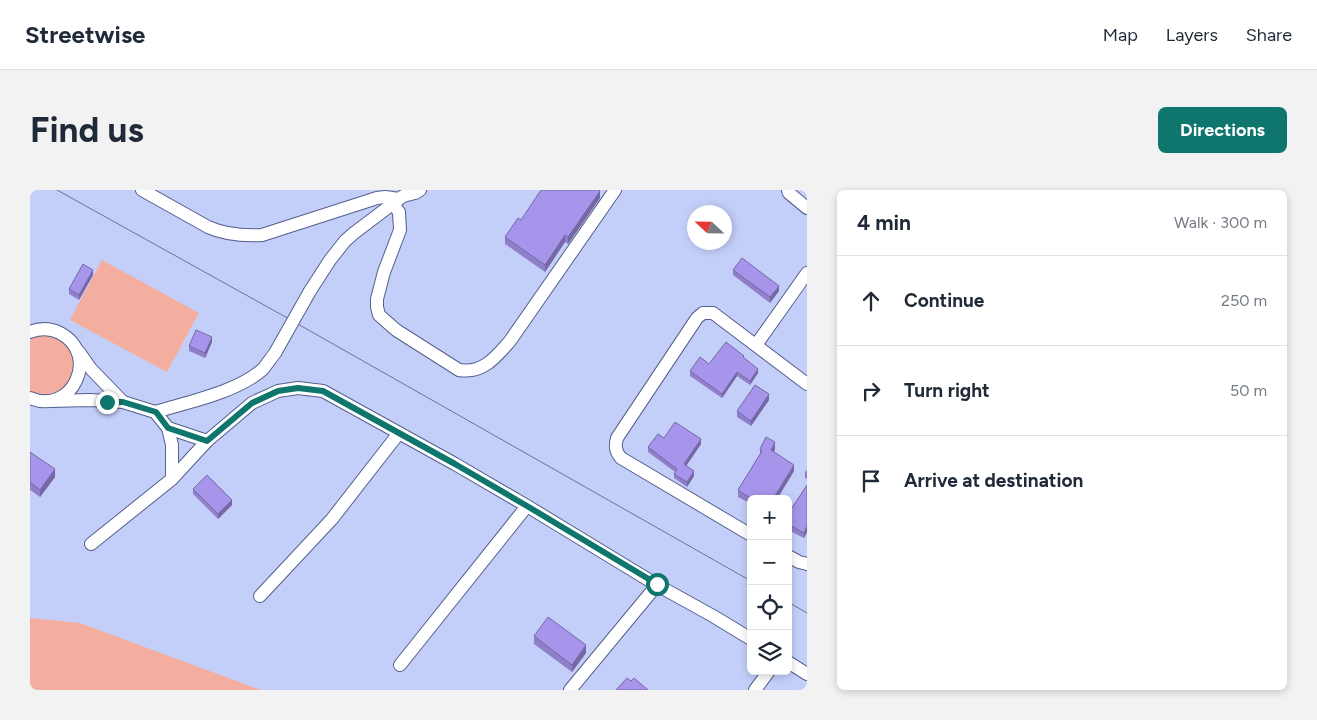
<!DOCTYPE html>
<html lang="en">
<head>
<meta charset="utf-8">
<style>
  :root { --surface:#fff; --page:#f2f2f3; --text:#1f2937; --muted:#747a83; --line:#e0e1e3; --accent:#0f766e }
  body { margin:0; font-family:Figtree,sans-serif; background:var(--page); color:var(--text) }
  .controls { position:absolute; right:15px; bottom:15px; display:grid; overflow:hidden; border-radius:8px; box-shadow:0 2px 8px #0003 }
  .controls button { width:45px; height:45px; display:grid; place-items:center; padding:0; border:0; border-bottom:1px solid var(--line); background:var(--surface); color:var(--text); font:25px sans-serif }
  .compass { position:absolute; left:657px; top:15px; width:45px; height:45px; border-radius:50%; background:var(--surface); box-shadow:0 2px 8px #0003; rotate:292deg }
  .stop { position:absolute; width:15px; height:15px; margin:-11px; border:4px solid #0f766e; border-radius:50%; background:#fff }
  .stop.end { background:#0f766e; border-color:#fff; box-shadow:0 1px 5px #0008 }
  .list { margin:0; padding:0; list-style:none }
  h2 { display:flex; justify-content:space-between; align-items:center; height:65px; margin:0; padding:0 20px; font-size:21px }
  h2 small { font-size:16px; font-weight:400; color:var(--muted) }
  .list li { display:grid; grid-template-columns:32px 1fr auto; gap:15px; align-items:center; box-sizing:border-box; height:90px; padding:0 20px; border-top:1px solid var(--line) }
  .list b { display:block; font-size:19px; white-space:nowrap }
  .list em { font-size:16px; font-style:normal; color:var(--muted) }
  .icon { flex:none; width:28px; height:28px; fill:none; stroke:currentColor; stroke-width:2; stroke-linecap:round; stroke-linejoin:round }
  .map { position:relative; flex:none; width:777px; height:500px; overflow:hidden; border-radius:8px }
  header { display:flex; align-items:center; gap:30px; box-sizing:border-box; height:70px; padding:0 25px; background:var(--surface); border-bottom:1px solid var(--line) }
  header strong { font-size:24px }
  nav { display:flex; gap:28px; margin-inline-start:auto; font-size:18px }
  .intro { display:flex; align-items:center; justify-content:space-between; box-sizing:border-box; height:120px; padding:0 30px }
  h1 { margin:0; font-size:35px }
  .button { padding:12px 22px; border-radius:8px; background:var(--accent); color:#fff; font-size:18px; font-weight:700 }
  main { display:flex; gap:30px; padding:0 30px }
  aside { flex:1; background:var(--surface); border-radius:8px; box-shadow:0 2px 8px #0003 }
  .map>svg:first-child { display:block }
</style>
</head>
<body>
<header>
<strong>Streetwise</strong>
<nav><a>Map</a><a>Layers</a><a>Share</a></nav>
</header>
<div class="intro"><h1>Find us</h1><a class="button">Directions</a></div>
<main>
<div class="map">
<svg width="777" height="500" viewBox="0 0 777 500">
  <rect width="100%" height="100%" fill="#c4cff9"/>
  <g fill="#f4ae9f">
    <path d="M72 70 169 123 137 182 40 130Z"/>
    <path d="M14 145C66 153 43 220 0 201V150L4 147Z"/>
    <path d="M0 428 50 433 231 500H0Z"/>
  </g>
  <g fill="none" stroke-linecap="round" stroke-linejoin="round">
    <defs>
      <g id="street">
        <path d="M112 0 178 37C196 45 213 46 232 45L347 8 355 7 369 9"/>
        <path d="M758 0 759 3 777 18"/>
        <path d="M363 14 369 22 370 40 354 82 347 109V117L349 125 366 140 429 180C453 184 466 167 480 151L585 0"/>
        <path d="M280 101 300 70 315 51 324 43 373 6 385 3 390 0"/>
        <path d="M0 142C10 138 20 138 30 143 71 165 42 226 0 208"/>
        <path d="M726 155 777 83"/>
        <path d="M49 162 61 179 93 212"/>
        <path d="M20 211 60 210 93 212 125 222 138 238 142 255V289"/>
        <path d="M125 222C158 212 208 202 233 179 237 174 241 168 245 163"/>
        <path d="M138 238 177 251"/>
        <path d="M721 345 591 268C585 261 585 256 587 248L667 128 673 123H683L777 194"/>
        <path d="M61 354 142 289 177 251 222 213 248 201 268 198 293 201 425 274 497 316 627 395 683 426 721 449"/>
        <path d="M758 366 769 372 777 374"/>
        <path d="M230 406 302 329 369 243"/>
        <path d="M758 472 777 484"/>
        <path d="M370 475 497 316"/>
        <path d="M540 500 627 395"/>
        <path d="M725 500 739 481"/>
      </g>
    </defs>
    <use href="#street" stroke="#545f8c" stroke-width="14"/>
    <use href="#street" stroke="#fff" stroke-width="12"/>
    <g stroke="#6b7390" stroke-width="1">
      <path d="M27 0 252 125 721 391"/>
      <path d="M758 412 777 423"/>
    </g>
    <defs>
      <path id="street-bridge" d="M245 163 280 101"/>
    </defs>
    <use href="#street-bridge" stroke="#545f8c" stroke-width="14" stroke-linecap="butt"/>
    <use href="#street-bridge" stroke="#fff" stroke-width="12"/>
  </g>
  <g fill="#9080ca">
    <path d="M570 8 538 54 535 52 515 82 475 54V47L491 30Z"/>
    <path d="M703 80 749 101 740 113 703 85Z"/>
    <path d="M63 85 49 110 39 104V99Z"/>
    <path d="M182 152 175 168 159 161V156Z"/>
    <path d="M714 168 728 183 720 195 707 186 692 208 660 186V181L679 174Z"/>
    <path d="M739 210 721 236 707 227V221Z"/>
    <path d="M634 248 671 254 656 276 664 286 657 297 644 288V284L645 282 618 262V257Z"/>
    <path d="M730 259H745L744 262 764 281 747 309H721V314L708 307V300L730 265Z"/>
    <path d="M0 262 25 287 10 307 0 300Z"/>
    <path d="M777 280V289L775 288V282Z"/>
    <path d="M777 295V342L774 348 758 340V324Z"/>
    <path d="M163 299 202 315 188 329 163 304Z"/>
    <path d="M504 446 556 463 542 482 504 454Z"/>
  </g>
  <g fill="#7568a4">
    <path d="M570 1V8L538 54V47Z"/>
    <path d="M535 45V52L515 82V75Z"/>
    <path d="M63 80V85L49 110V105Z"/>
    <path d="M749 96V101L740 113V107Z"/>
    <path d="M182 147V152L175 168V163Z"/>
    <path d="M728 179V183L720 195V191Z"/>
    <path d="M707 182V186L692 208V204Z"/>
    <path d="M739 204V210L721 236V231Z"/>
    <path d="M671 249V254L654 279V274Z"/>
    <path d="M745 252V259L741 267V260Z"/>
    <path d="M764 275V281L747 309H743Z"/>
    <path d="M25 279V287L10 307V300Z"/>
    <path d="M664 281V286L657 297V292Z"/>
    <path d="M202 310V315L188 329V324Z"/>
    <path d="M777 336V342L774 348V343Z"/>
    <path d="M556 455V463L542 482V475Z"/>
  </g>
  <g fill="#a795eb" stroke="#7568a4">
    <path d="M511 0H569L570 1 538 47 535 45 515 75 475 47 488 28 491 30Z"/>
    <path d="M712 68 749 96 740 107 703 80Z"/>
    <path d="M53 74 63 80 49 105 39 99Z"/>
    <path d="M166 140 182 147 175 163 159 156Z"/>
    <path d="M696 152 714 166 713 167 728 179 720 191 707 182 692 204 660 181 670 167 679 174Z"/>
    <path d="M725 195 739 204 721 231 707 221Z"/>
    <path d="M645 232 671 249 654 274 664 281 657 292 644 284 647 279 618 257 628 244 634 248Z"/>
    <path d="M736 247 745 252 741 260 764 275 743 309H722L708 300 732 261 730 259Z"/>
    <path d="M0 262 25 279 10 300 0 292Z"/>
    <path d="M177 285 202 310 188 324 163 299Z"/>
    <path d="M777 295V336L774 343 758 334V324Z"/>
    <path d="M518 427 556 455 542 475 504 446Z"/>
    <path d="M597 488 601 491 604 488 618 500H586Z"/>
  </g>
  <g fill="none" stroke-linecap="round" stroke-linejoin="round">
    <path stroke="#0f766e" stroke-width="6" d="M77 212H93L126 222 138 238 177 251 222 213 248 201 268 198 293 201 425 274 497 316 627 394"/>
  </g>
</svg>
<div class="controls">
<button>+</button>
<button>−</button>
<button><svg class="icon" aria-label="locate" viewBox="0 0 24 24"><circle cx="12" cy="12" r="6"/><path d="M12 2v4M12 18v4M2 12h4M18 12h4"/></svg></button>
<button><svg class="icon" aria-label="layers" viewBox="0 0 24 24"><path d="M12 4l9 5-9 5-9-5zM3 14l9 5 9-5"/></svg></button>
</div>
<svg class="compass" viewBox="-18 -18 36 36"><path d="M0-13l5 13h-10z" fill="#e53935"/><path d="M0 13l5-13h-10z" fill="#747a83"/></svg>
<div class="stop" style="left:627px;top:394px"></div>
<div class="stop end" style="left:77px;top:212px"></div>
</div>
<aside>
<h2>4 min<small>Walk · 300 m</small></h2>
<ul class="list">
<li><svg class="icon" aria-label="ahead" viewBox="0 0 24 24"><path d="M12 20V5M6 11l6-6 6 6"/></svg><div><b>Continue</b></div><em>250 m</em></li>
<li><svg class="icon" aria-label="right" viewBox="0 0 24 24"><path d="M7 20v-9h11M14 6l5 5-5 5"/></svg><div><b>Turn right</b></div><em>50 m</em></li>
<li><svg class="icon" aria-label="arrive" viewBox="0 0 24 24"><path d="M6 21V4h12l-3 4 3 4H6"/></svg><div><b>Arrive at destination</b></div></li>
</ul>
</aside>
</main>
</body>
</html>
